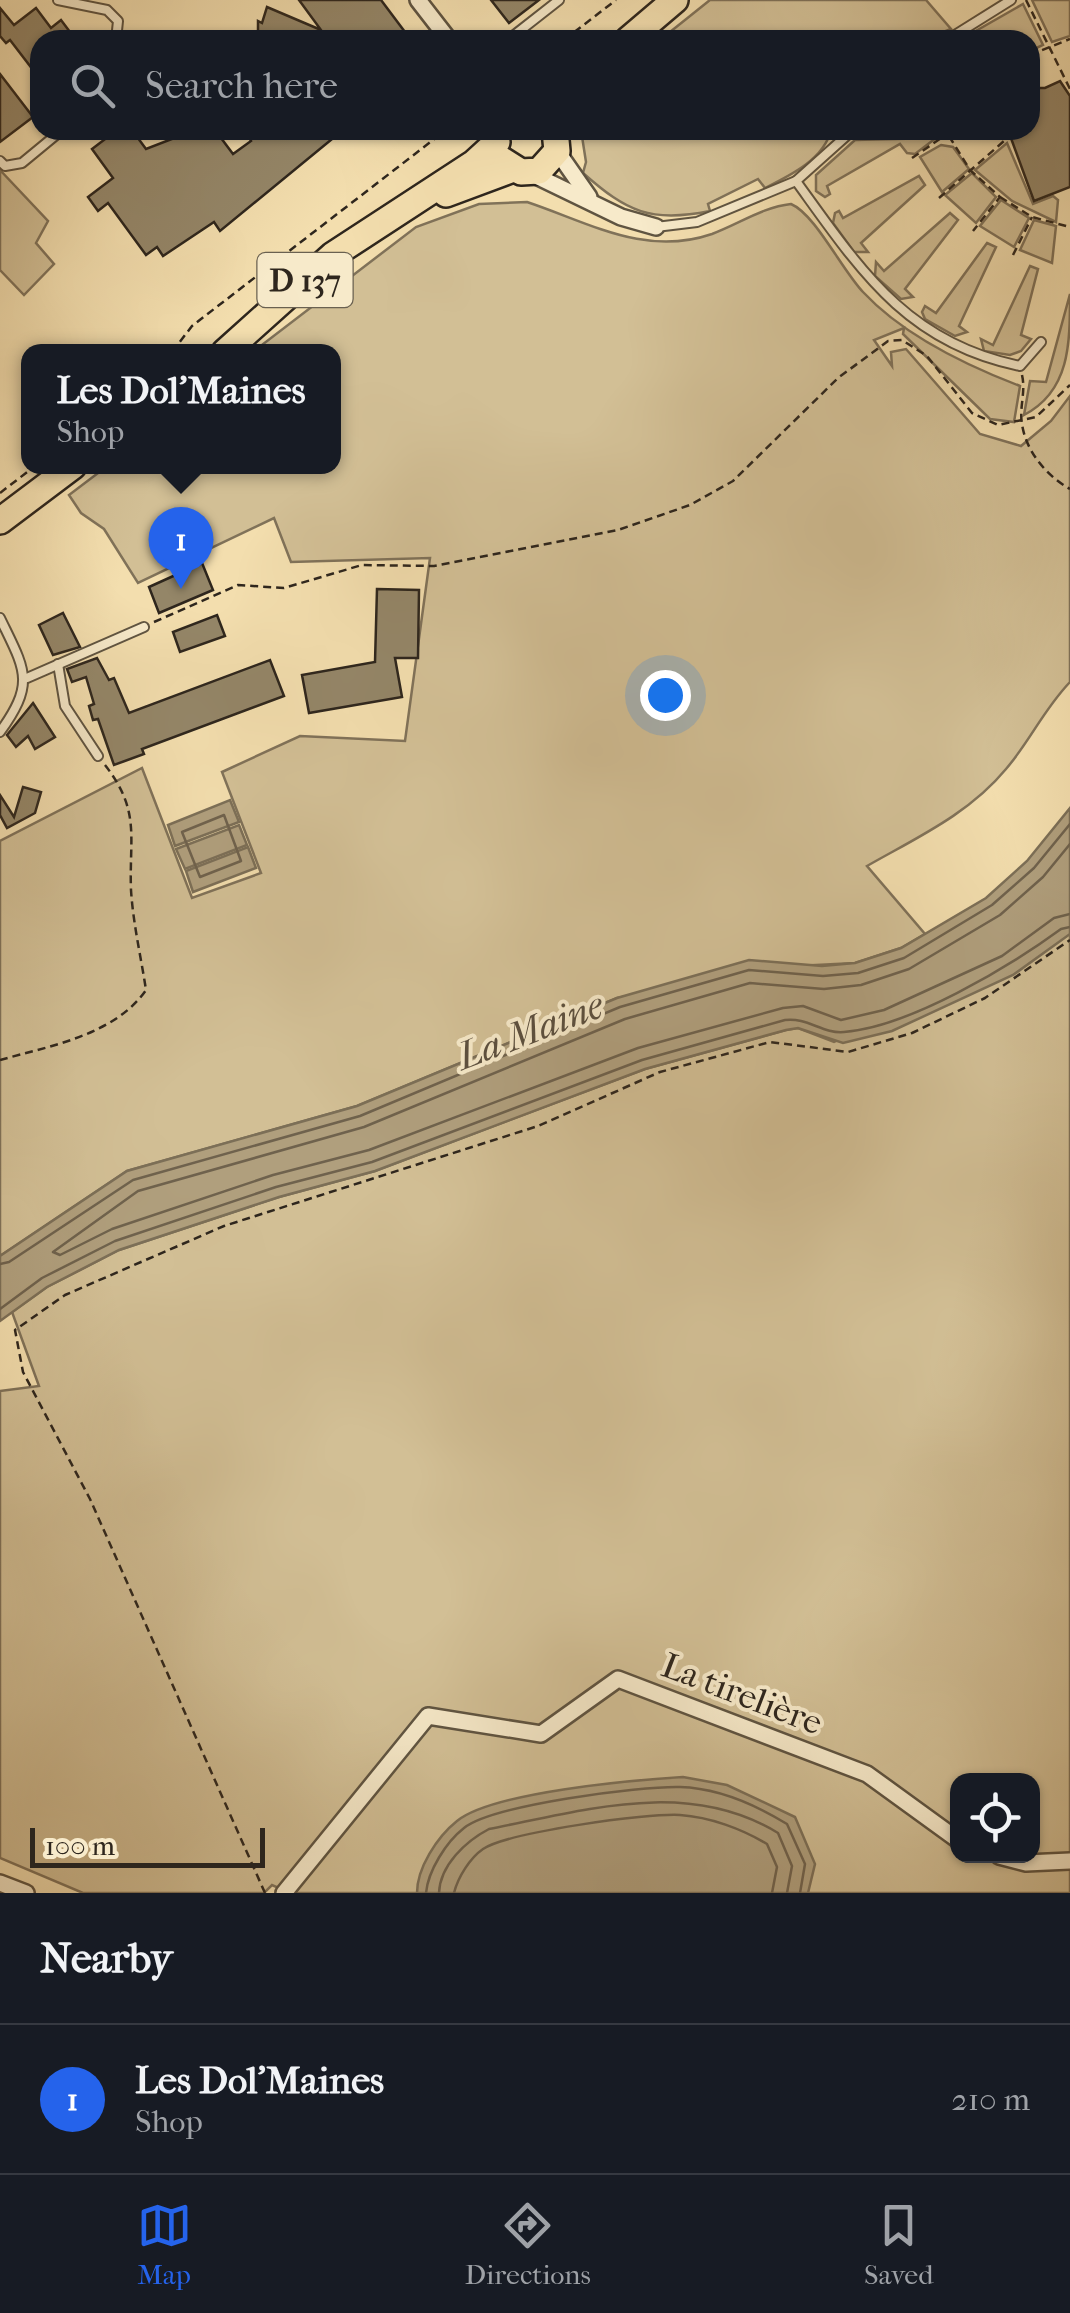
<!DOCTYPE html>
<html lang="en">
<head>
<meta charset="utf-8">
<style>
  :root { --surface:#171b24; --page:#20242c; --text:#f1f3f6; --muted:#9ea1a6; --line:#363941; --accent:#2563eb }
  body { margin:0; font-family:"IM FELL French Canon",serif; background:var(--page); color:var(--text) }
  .controls { position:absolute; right:30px; bottom:30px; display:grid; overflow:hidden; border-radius:20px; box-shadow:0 2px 8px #0004 }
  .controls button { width:90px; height:90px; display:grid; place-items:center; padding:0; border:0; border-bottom:2px solid var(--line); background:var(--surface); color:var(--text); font:50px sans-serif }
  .scale { position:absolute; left:30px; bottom:25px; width:235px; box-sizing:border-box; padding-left:10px; border:5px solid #2e261d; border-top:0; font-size:28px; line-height:35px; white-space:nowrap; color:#2e261d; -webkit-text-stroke:8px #f7eaca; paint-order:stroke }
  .you { position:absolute; left:665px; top:695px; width:35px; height:35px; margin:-25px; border:8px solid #fff; border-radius:50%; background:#1a73e8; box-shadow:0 0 0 15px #1a73e833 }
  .badge { display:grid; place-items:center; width:65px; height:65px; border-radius:50%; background:var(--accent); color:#fff; font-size:32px; font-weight:700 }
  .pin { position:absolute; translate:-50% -82px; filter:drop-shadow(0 2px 5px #0008) }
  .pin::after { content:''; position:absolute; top:52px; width:35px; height:30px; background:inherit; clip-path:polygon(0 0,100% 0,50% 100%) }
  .popup { position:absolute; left:21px; top:344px; width:320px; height:130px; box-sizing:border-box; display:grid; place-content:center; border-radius:20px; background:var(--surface); filter:drop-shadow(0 2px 8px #0005); font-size:32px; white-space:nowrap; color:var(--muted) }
  .popup b { font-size:38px; color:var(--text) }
  .popup::after { content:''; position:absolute; left:50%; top:100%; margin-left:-20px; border:20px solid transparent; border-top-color:var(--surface) }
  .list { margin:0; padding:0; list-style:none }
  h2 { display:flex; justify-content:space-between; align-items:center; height:130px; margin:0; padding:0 40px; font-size:42px }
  h2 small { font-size:32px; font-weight:400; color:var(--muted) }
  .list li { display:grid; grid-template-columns:65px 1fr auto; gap:30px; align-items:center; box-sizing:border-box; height:150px; padding:0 40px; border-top:2px solid var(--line) }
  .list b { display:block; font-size:38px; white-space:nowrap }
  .list p { margin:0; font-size:32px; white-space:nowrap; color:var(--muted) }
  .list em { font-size:32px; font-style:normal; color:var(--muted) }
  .icon { flex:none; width:55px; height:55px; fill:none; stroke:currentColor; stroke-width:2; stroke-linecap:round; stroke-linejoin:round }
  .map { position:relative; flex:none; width:1070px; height:1893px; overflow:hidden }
  .search { position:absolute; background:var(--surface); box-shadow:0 2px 8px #0004; left:30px; right:30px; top:30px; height:110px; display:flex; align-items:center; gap:25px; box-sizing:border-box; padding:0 35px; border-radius:30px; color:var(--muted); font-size:38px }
  .sheet { height:280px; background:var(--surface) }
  nav { display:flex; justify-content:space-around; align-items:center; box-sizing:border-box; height:140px; border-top:2px solid var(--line); background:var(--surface); font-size:28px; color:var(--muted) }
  nav a { display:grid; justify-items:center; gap:5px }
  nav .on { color:var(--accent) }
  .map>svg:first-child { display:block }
</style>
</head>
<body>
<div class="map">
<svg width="1070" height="1893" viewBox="0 0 1070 1893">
  <rect width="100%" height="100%" fill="#f3deae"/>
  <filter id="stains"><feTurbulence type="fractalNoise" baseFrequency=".002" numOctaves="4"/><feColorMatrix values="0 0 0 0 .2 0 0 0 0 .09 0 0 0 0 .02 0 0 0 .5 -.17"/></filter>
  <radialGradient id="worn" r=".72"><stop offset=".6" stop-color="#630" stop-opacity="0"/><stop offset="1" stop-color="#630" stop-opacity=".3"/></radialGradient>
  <g fill="#d2bf95" stroke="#807259" stroke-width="2.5" fill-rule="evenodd">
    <path d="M710 0H926L951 29 928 38 924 33 916 40H660Z"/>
    <path d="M1032 0H1070V36L1052 42Z"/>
    <path d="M1023 4 1043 45 1030 51V40H960Z"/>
    <path d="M581 130H831C824 159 791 175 765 188L758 179 708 204 710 211C651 223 627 212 583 173L586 162Z"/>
    <path d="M936 138 915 154 907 153 900 144 827 186 830 194 825 197 816 191V175L855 140Z"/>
    <path d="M1007 143 1033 204 1053 196 1058 200 1056 222 1012 201 975 170Z"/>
    <path d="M941 145 953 147 969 169 942 192 920 157Z"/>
    <path d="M0 170 48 221 36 243 54 264 24 295 0 270Z"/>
    <path d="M972 173 996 197 976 223 945 195Z"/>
    <path d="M919 176 925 185 861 243 868 252H854L833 223 835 213 839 211 843 218Z"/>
    <path d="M1001 200 1029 218 1014 247 980 226Z"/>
    <path d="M527 202C590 223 645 257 712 234 739 224 763 207 791 204 815 214 842 270 863 292 904 336 965 365 1020 386L1014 422 990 419 903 334 904 328 874 340 892 366 891 352 906 349 980 434 1021 446 1051 421 1070 396V682C1044 709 1030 741 1006 769 969 814 916 838 867 866L925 934 901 948 855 963 796 966 617 998 357 1106 127 1171 0 1256V841L142 768 192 898 261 873 222 772 300 736 405 741 430 558 291 562 274 518 138 583 104 529 81 513 69 495 106 467 334 466V352L254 351 416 227 479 204Z"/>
    <path d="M950 213 958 220 905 289 913 297 901 299 875 276 876 262 884 271Z"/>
    <path d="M1034 220 1056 226 1052 263 1020 250Z"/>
    <path d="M987 243 996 247 959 326 967 332 955 336 925 319 922 312 925 306 936 313Z"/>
    <path d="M1030 266 1038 269 1021 335 1031 339 1021 351 1010 355 984 351 981 339 993 345Z"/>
    <path d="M1070 294C1070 344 1070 391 1024 415L1030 381 1046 382Z"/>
    <path d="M1070 934V1853L1034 1861 1070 1869V1893H290L272 1885 264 1893H83L0 1858V1391L39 1386 12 1312 47 1287 119 1250 279 1197 375 1171 645 1069 786 1030 798 1028 834 1042ZM958 1780H1032V1856H958Z"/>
  </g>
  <g fill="#b09f7d" stroke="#7c6f57" stroke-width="2.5">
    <path d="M230 800 239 822 175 846 168 825Z"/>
    <path d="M1070 808V934L1013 975 892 1031 843 1043 798 1028 786 1030 645 1069 375 1171 279 1197 119 1250 47 1287 0 1321V1256L127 1171 357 1106 617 998 749 960 822 966 855 963 901 948 986 898 1027 861Z"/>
    <path d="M239 825 247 845 185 869 176 849Z"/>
    <path d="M248 847 256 868 193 892 186 871Z"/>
    <path d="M683 1777 727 1785 795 1817 815 1864 808 1893H417C417 1868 437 1837 457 1821 493 1792 634 1780 683 1777Z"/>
  </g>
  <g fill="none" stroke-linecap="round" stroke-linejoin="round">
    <g stroke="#6f624d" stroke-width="2.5">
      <path d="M224 815 241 861 200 877 182 832Z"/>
      <path d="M1070 844 1043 877 1000 915 909 969 861 985 824 989 750 983 625 1019 364 1127 138 1191 53 1252 60 1255 112 1229 273 1175 369 1150 638 1048 783 1008 803 1006 841 1020 884 1010 1002 956 1054 918 1070 914"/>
      <path d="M0 1264 9 1262 133 1180 360 1116 620 1007 749 970 823 976 858 973 904 958 992 905 1034 868 1070 824"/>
      <path d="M0 1309 42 1278 115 1241 276 1187 372 1162 642 1060 785 1020C807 1017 823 1034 844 1032 909 1027 1009 967 1061 929L1070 927"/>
      <path d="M426 1893C428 1871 446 1842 464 1828 493 1805 639 1786 680 1787 718 1788 756 1805 787 1824L805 1864 800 1893"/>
      <path d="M439 1893C440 1865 466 1841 489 1829 586 1810 688 1778 778 1833L792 1866 787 1893"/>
      <path d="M454 1893C458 1877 470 1858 483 1849 509 1832 647 1813 680 1815 710 1817 742 1829 767 1844L777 1867 772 1893"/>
    </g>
  </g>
  <g fill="#948668" stroke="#2e261d" stroke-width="2.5">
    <path d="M299 0H381L411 40H258V21L262 23 267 7 321 30Z"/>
    <path d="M491 0H539L509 23Z"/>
    <path d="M0 8 14 25 36 8 51 28 61 20 76 40H40V79L10 40 6 43 0 36Z"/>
    <path d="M0 74 33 117 0 142Z"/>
    <path d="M1060 81 1070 96V187L1034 201 1008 130H1030V88H1045Z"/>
    <path d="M117 130H132L146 149 195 130H215L233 154 251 141 245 130H343L220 231 214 222 163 256 157 247 146 255 108 203 98 211 88 197 113 178 92 149Z"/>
    <path d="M202 563 213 590 159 613 149 587Z"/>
    <path d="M377 589 419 590 418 658H395L402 697 309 713 302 675 375 662Z"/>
    <path d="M63 613 80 647 53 655 39 625Z"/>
    <path d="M217 615 225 636 180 652 173 632Z"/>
    <path d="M97 658 109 680 114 678 129 713 270 660 284 696 142 749 144 754 114 765 98 719 93 720 89 706 94 704 86 677 72 682 67 669Z"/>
    <path d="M33 703 55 737 35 749 28 736 16 747 7 735Z"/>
    <path d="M23 787 41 792 35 813 7 828 0 815V795L14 817Z"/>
  </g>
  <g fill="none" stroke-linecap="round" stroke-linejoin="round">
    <defs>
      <g id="service">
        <path d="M58 0 107 10 118 21 116 40"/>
        <path d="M508 40 559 0"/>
        <path d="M947 40 1011 0"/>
        <path d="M0 161 5 166 22 163 62 130"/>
        <path d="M796 181 853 130"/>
        <path d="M656 227 697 222 796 181C859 268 906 343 1020 366L1041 342"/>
        <path d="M0 618C25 670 36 682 0 732"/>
        <path d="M58 664 65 706 98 756"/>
        <path d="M27 678 144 627"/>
      </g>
      <g id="minor">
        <path d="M418 0 449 40"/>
        <path d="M557 151 589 197"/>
        <path d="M530 173 621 217 656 227"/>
        <path d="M999 1856 1026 1863 1070 1861"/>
        <path d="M0 1883 26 1893"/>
        <path d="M284 1893 428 1716 541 1734 618 1679 867 1774 958 1840"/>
      </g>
      <g id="primary">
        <path d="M628 40 675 0"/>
        <path d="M502 160 521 172 539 171 557 151 555 130"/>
        <path d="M446 194 513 169"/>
        <path d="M225 352 333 255 474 163 497 142"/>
        <path d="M0 521 73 466"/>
      </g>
    </defs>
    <use href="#service" stroke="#5f5441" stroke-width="12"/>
    <use href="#minor" stroke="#5f5441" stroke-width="20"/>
    <use href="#primary" stroke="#2e261d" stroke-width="30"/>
    <g stroke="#2e261d" stroke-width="2.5" stroke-dasharray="8 5" stroke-linecap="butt">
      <path d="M1026 0 1070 89"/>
      <path d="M564 40 616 0"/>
      <path d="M1030 55 1070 39"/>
      <path d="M578 136 825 137"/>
      <path d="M949 136 970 170 1000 197 973 231"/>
      <path d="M863 137H1010"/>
      <path d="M912 158 953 130"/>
      <path d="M1000 197 1032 217 1070 227"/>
      <path d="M939 198 1004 141V130"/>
      <path d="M1013 255 1032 217"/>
      <path d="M172 352 192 326 446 130"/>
      <path d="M1022 375C1026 392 1019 408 1022 424 1026 452 1047 476 1070 489"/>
      <path d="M0 493 35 466"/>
      <path d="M154 622 238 585 284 588 362 565 434 566 618 530 690 505 733 481 838 378 888 341 902 340 927 356 972 413 998 425 1036 417 1070 385"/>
      <path d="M0 1060C50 1046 115 1035 146 990 141 957 133 923 131 890 129 837 141 811 105 765"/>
      <path d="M265 1893 90 1499 23 1372 15 1330 65 1295 224 1226 538 1126 660 1072 770 1042 848 1052 912 1033 985 998 1070 940"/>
    </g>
    <use href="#service" stroke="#f7eaca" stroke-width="8"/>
    <use href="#minor" stroke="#f7eaca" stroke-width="15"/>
    <use href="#primary" stroke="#f3deae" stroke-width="25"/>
  </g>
  <g text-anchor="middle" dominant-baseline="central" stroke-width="8" stroke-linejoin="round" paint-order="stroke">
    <rect fill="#f7eaca" stroke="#6a6151" stroke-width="2.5" x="257.5" y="253" width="95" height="54" rx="8"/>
    <g font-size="32" font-weight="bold" fill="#2e261d">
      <text x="305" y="280">D 137</text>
    </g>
    <g font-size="35" fill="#2e261d" stroke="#f7eaca">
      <text transform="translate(742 1694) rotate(21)">La tirelière</text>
    </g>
    <g font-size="38" font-style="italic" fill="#5c503f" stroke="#f7eaca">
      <text transform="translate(530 1031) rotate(-21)">La Maine</text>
    </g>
  </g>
  <rect width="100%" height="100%" filter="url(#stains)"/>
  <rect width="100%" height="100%" fill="url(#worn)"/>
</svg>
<div class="controls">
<button><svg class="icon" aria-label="locate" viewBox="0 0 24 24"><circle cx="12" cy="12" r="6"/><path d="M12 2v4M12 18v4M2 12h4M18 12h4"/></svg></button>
</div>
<div class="scale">100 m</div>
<div class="you"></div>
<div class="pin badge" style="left:181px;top:589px">1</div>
<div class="popup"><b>Les Dol'Maines</b>Shop</div>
<div class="search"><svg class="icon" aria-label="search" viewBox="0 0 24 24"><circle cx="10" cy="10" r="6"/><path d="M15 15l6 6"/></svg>Search here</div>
</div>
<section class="sheet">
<h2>Nearby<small></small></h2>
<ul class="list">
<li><span class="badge">1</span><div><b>Les Dol'Maines</b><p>Shop</p></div><em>210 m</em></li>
</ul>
</section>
<nav>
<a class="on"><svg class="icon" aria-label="map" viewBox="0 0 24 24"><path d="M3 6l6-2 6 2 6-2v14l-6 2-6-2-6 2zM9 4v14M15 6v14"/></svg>Map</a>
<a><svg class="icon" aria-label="directions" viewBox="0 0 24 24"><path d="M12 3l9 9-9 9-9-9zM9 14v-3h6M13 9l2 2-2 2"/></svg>Directions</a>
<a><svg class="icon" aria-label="saved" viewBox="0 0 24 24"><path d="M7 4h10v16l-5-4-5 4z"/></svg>Saved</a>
</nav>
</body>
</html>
